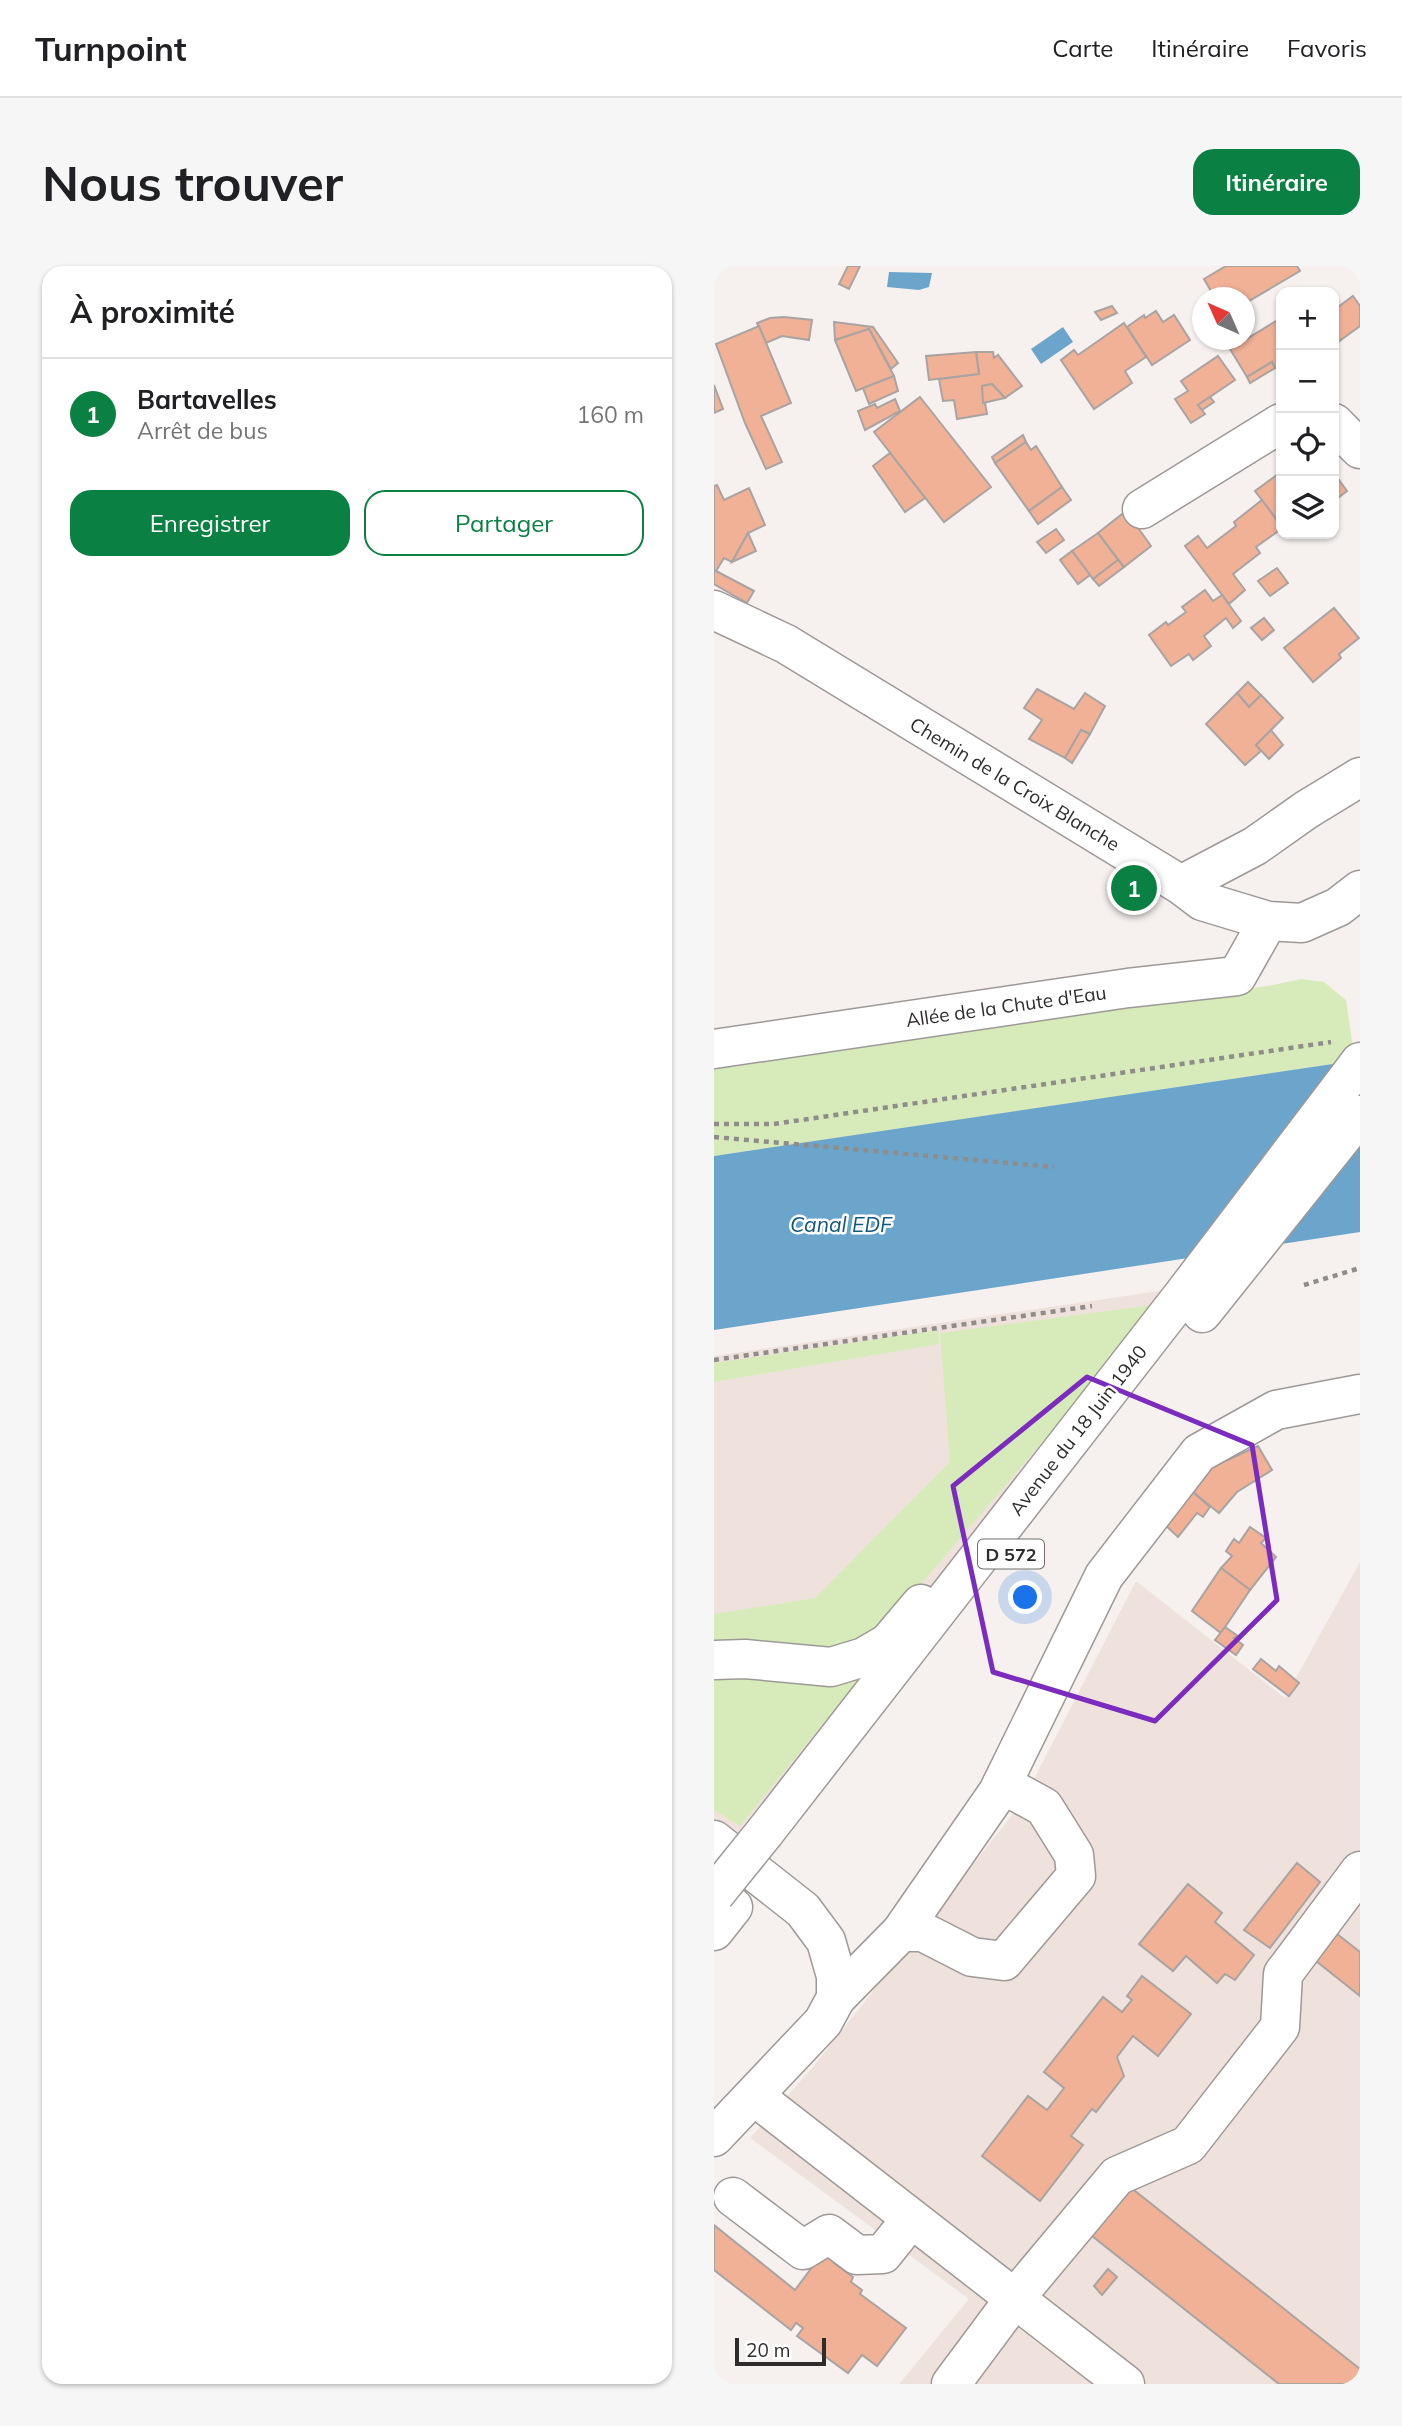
<!DOCTYPE html>
<html lang="fr">
<head>
<meta charset="utf-8">
<style>
  :root { --surface:#fff; --page:#f6f6f6; --text:#202124; --muted:#757577; --line:#e0e0e0; --accent:#0b8043 }
  body { margin:0; font-family:Mulish,sans-serif; background:var(--page); color:var(--text) }
  .controls { position:absolute; right:21px; top:21px; display:grid; overflow:hidden; border-radius:14px; box-shadow:0 2px 5px #0004 }
  .controls button { width:63px; height:63px; display:grid; place-items:center; padding:0; border:0; border-bottom:2px solid var(--line); background:var(--surface); color:var(--text); font:35px sans-serif }
  .compass { position:absolute; left:478px; top:21px; width:63px; height:63px; border-radius:50%; background:var(--surface); box-shadow:0 2px 5px #0004; rotate:315deg }
  .scale { position:absolute; left:21px; bottom:18px; width:91px; box-sizing:border-box; padding-left:7px; border:4px solid #2f2d2c; border-top:0; font-size:19px; line-height:24px; white-space:nowrap; color:#2f2d2c; -webkit-text-stroke:5px #fff; paint-order:stroke }
  .you { position:absolute; left:312px; top:1332px; width:24px; height:24px; margin:-18px; border:5px solid #fff; border-radius:50%; background:#1a73e8; box-shadow:0 0 0 10px #1a73e833 }
  .badge { display:grid; place-items:center; width:46px; height:46px; border-radius:50%; background:var(--accent); color:#fff; font-size:23px; font-weight:700 }
  .pin { position:absolute; translate:-50% -50%; border:4px solid #fff; box-shadow:0 2px 7px #0006 }
  .list { margin:0; padding:0; list-style:none }
  h2 { display:flex; justify-content:space-between; align-items:center; height:91px; margin:0; padding:0 28px; font-size:30px }
  h2 small { font-size:23px; font-weight:400; color:var(--muted) }
  .list li { display:grid; grid-template-columns:46px 1fr auto; gap:21px; align-items:center; box-sizing:border-box; height:112px; padding:0 28px; border-top:2px solid var(--line) }
  .list b { display:block; font-size:26px; white-space:nowrap }
  .list p { margin:0; font-size:23px; white-space:nowrap; color:var(--muted) }
  .list em { font-size:23px; font-style:normal; color:var(--muted) }
  .actions { display:flex; gap:14px; padding:21px 28px }
  .actions a { flex:1; padding:16px 0; border:2px solid var(--accent); border-radius:21px; text-align:center; font-size:24px; color:var(--accent) }
  .actions .main { background:var(--accent); color:#fff }
  .icon { flex:none; width:38px; height:38px; fill:none; stroke:currentColor; stroke-width:2; stroke-linecap:round; stroke-linejoin:round }
  .map { position:relative; flex:none; width:646px; height:2118px; overflow:hidden; border-radius:21px }
  header { display:flex; align-items:center; gap:42px; box-sizing:border-box; height:98px; padding:0 35px; background:var(--surface); border-bottom:2px solid var(--line) }
  header strong { font-size:33px }
  nav { display:flex; gap:38px; margin-inline-start:auto; font-size:24px }
  .intro { display:flex; align-items:center; justify-content:space-between; box-sizing:border-box; height:168px; padding:0 42px }
  h1 { margin:0; font-size:49px }
  .button { padding:18px 32px; border-radius:21px; background:var(--accent); color:#fff; font-size:24px; font-weight:700 }
  main { display:flex; gap:42px; padding:0 42px }
  aside { flex:1; background:var(--surface); border-radius:21px; box-shadow:0 2px 5px #0004 }
  .map>svg:first-child { display:block }
</style>
</head>
<body>
<header>
<strong>Turnpoint</strong>
<nav><a>Carte</a><a>Itinéraire</a><a>Favoris</a></nav>
</header>
<div class="intro"><h1>Nous trouver</h1><a class="button">Itinéraire</a></div>
<main>
<aside>
<h2>À proximité<small></small></h2>
<ul class="list">
<li><span class="badge">1</span><div><b>Bartavelles</b><p>Arrêt de bus</p></div><em>160 m</em></li>
</ul>
<div class="actions"><a class="main">Enregistrer</a><a>Partager</a></div>
</aside>
<div class="map">
<svg width="646" height="2118" viewBox="0 0 646 2118">
  <rect width="100%" height="100%" fill="#f6f1ee"/>
  <g fill="#efe2dc">
    <path d="M452 1024 0 1605V1090Z"/>
    <path d="M646 1296V2118H185L255 2033 36 1872 99 1801 298 1549 322 1509 422 1315 571 1432Z"/>
  </g>
  <g fill="#d7ebba">
    <path d="M587 713 610 716 632 734 641 795 0 890V800L559 719Z"/>
    <path d="M446 1038 167 1365 110 1387 0 1377V1348L101 1332 236 1196 226 1067Z"/>
    <path d="M224 1064 225 1078 0 1116V1097Z"/>
    <path d="M0 1407 145 1413 26 1560 0 1544Z"/>
  </g>
  <g fill="#6ca5cc">
    <path d="M175 6 218 7 215 21 205 24 173 21Z"/>
    <path d="M349 61 359 76 327 98 317 83Z"/>
    <path d="M646 794V966L0 1064V890Z"/>
  </g>
  <g fill="#f0b196" stroke="#a9a3a1" stroke-width="2">
    <path d="M134 0H146L135 23 125 18Z"/>
    <path d="M512 0H583L586 5 530 38V32H501L490 13Z"/>
    <path d="M639 30 646 40V60L620 79V44Z"/>
    <path d="M398 40 403 47 387 54 381 46Z"/>
    <path d="M442 45 449 56 460 49 476 74 438 99 413 61 430 49 431 52Z"/>
    <path d="M70 51 98 54 95 74 68 70 52 77 43 57 56 52Z"/>
    <path d="M567 52V98L561 102 558 96 533 111 516 83Z"/>
    <path d="M120 56 159 61 184 97 177 103 155 63 121 74Z"/>
    <path d="M410 57 432 91 411 105 418 117 380 143 347 94 360 84 364 89Z"/>
    <path d="M45 60 77 137 47 150 68 196 52 203 31 157 2 78Z"/>
    <path d="M155 63 180 110 142 125 121 74Z"/>
    <path d="M262 86H279L280 92 284 89 308 120 291 132 278 118 268 120 273 148 243 153 240 134 229 135 225 113 265 108Z"/>
    <path d="M262 86 265 108 215 114 212 90Z"/>
    <path d="M504 90 521 114 484 139 491 148 477 157 461 133 474 125 467 115Z"/>
    <path d="M558 96 561 102 536 117 533 111Z"/>
    <path d="M180 110 184 125 155 138 149 122Z"/>
    <path d="M278 118 291 132 269 137 268 120Z"/>
    <path d="M0 119 9 143 0 147Z"/>
    <path d="M206 131 277 221 230 256 160 166Z"/>
    <path d="M496 131 500 136 488 144 484 139Z"/>
    <path d="M181 133 186 145 151 164 144 145 161 138 163 142Z"/>
    <path d="M309 169 312 176 281 197 278 191Z"/>
    <path d="M312 176 317 184 322 180 348 221 315 245 281 197Z"/>
    <path d="M176 187 211 232 191 246 159 200Z"/>
    <path d="M567 206V250L563 254 541 225Z"/>
    <path d="M620 207 633 225 620 235Z"/>
    <path d="M3 219 10 234 35 222 51 259 34 267 18 296 10 292 2 305 40 325 33 337 0 318V220Z"/>
    <path d="M348 221 357 234 324 258 315 245Z"/>
    <path d="M548 234 567 260V263L542 281 546 287 519 308 531 324 515 338 471 280 484 270 493 282 522 260 520 256Z"/>
    <path d="M412 245 437 280 410 301 384 267Z"/>
    <path d="M342 263 350 274 332 287 323 276Z"/>
    <path d="M34 267 42 285 18 296Z"/>
    <path d="M384 267 404 294 379 313 358 285Z"/>
    <path d="M358 285 376 309 364 318 346 294Z"/>
    <path d="M404 294 410 301 385 320 379 313Z"/>
    <path d="M563 302 574 317 556 330 544 315Z"/>
    <path d="M491 324 499 335 508 329 527 355 519 362 512 352 490 370 497 380 479 394 475 388 457 400 435 369 452 356 454 359 472 346 468 341Z"/>
    <path d="M620 342 645 372 625 388 627 392 599 416 570 382Z"/>
    <path d="M550 352 560 364 548 374 537 362Z"/>
    <path d="M534 416 547 429 535 441 523 427Z"/>
    <path d="M323 423 360 443 371 427 391 440 376 468 367 464 351 492 315 473 328 454 310 442Z"/>
    <path d="M523 427 535 441 547 429 569 452 542 479 547 485 531 499 492 458Z"/>
    <path d="M367 464 376 468 358 497 351 492Z"/>
    <path d="M557 464 569 479 555 493 542 479Z"/>
    <path d="M544 1180 558 1204 523 1226 505 1247 479 1226 498 1201Z"/>
    <path d="M479 1226 496 1241 489 1251 483 1247 464 1271 450 1258Z"/>
    <path d="M536 1261 552 1272 547 1277 562 1291 536 1324 507 1302 518 1290 512 1285 520 1273 525 1277Z"/>
    <path d="M507 1302 536 1324 507 1367 478 1345Z"/>
    <path d="M511 1361 524 1370 520 1372 529 1379 522 1389 501 1374Z"/>
    <path d="M547 1393 562 1405 565 1400 585 1417 575 1430 539 1403Z"/>
    <path d="M583 1597 606 1616 556 1682 530 1664Z"/>
    <path d="M474 1618 508 1647 501 1656 540 1689 521 1714 511 1708 503 1717 472 1690 459 1705 425 1678Z"/>
    <path d="M613 1660 646 1686V1730L592 1687Z"/>
    <path d="M428 1710 477 1748 444 1790 419 1770 403 1791 410 1810 382 1846 378 1843 357 1870 369 1879 326 1935 268 1890 314 1830 333 1844 350 1822 330 1806 389 1731 408 1746 418 1734 413 1730Z"/>
    <path d="M411 1917 646 2103V2107L637 2118H565L373 1966Z"/>
    <path d="M0 1959 81 2024 111 1984 119 1993 120 1997 139 2011 137 2016 148 2024 146 2028 192 2062 163 2100 148 2089 134 2107 83 2070 89 2062 82 2057 77 2064 0 2004Z"/>
    <path d="M394 2003 403 2011 388 2029 380 2020Z"/>
  </g>
  <g fill="none" stroke-linecap="round" stroke-linejoin="round">
    <defs>
      <g id="minor">
        <path d="M620 157 646 183"/>
        <path d="M428 243 567 157"/>
        <path d="M0 344 72 378 467 619 488 635 554 655 588 657 624 641 646 624"/>
        <path d="M467 619 541 580 592 544 646 511"/>
        <path d="M0 783 414 722 523 710 554 655"/>
        <path d="M0 1394 31 1393 117 1401 150 1391 174 1377 207 1338"/>
        <path d="M0 1574 89 1644 112 1675 122 1710V1732L109 1756 0 1871"/>
        <path d="M187 1666H209L258 1691 290 1695 362 1610 360 1589 330 1541 288 1518"/>
        <path d="M122 1732 187 1666 284 1526 390 1310 485 1187 562 1144 646 1128"/>
        <path d="M40 1830 411 2118"/>
        <path d="M19 1931 89 1984 115 1968 143 1989 169 1988 197 1953"/>
        <path d="M237 2118 301 2032 403 1910 474 1879 566 1761 569 1708 646 1605"/>
      </g>
      <g id="major">
        <path d="M488 1047 646 849"/>
        <path d="M51 1566 469 1029 646 796"/>
        <path d="M0 1665 19 1641"/>
      </g>
    </defs>
    <use href="#minor" stroke="#9e9997" stroke-width="41"/>
    <use href="#major" stroke="#9e9997" stroke-width="41"/>
    <g stroke="#8f8c8a" stroke-width="4.5" stroke-dasharray="5 5" stroke-linecap="butt">
      <path d="M0 858H60L617 776"/>
      <path d="M0 871 340 901"/>
      <path d="M590 1019 646 1002"/>
      <path d="M0 1094 378 1040"/>
    </g>
    <use href="#minor" stroke="#fff" stroke-width="38"/>
    <use href="#major" stroke="#fff" stroke-width="38"/>
    <defs>
      <path id="major-bridge" d="M1 1628 51 1566"/>
    </defs>
    <use href="#major-bridge" stroke="#9e9997" stroke-width="41" stroke-linecap="butt"/>
    <use href="#major-bridge" stroke="#fff" stroke-width="38"/>
  </g>
  <path fill="none" stroke="#7b2cbf" stroke-width="5" stroke-linejoin="round" d="M373 1111 538 1179 563 1334 441 1455 279 1406 239 1220Z"/>
  <g text-anchor="middle" dominant-baseline="central" stroke-width="5" stroke-linejoin="round" paint-order="stroke">
    <rect fill="#fff" stroke="#6d6c6b" stroke-width="2" x="264" y="1273.5" width="66" height="29" rx="5"/>
    <g font-size="18" font-weight="bold" fill="#2f2d2c">
      <text x="297" y="1288">D 572</text>
    </g>
    <g font-size="19" fill="#2f2d2c" stroke="#fff">
      <text transform="translate(301 518) rotate(31)">Chemin de la Croix Blanche</text>
      <text transform="translate(292 740) rotate(-8)">Allée de la Chute d'Eau</text>
      <text transform="translate(364 1164) rotate(-52)">Avenue du 18 Juin 1940</text>
    </g>
    <g font-size="21" font-style="italic" fill="#13577e" stroke="#fff">
      <text x="127" y="958">Canal EDF</text>
    </g>
  </g>
</svg>
<div class="controls">
<button>+</button>
<button>−</button>
<button><svg class="icon" aria-label="locate" viewBox="0 0 24 24"><circle cx="12" cy="12" r="6"/><path d="M12 2v4M12 18v4M2 12h4M18 12h4"/></svg></button>
<button><svg class="icon" aria-label="layers" viewBox="0 0 24 24"><path d="M12 4l9 5-9 5-9-5zM3 14l9 5 9-5"/></svg></button>
</div>
<svg class="compass" viewBox="-18 -18 36 36"><path d="M0-13l5 13h-10z" fill="#e53935"/><path d="M0 13l5-13h-10z" fill="#757577"/></svg>
<div class="scale">20 m</div>
<div class="you"></div>
<div class="pin badge" style="left:420px;top:622px">1</div>
</div>
</main>
</body>
</html>
